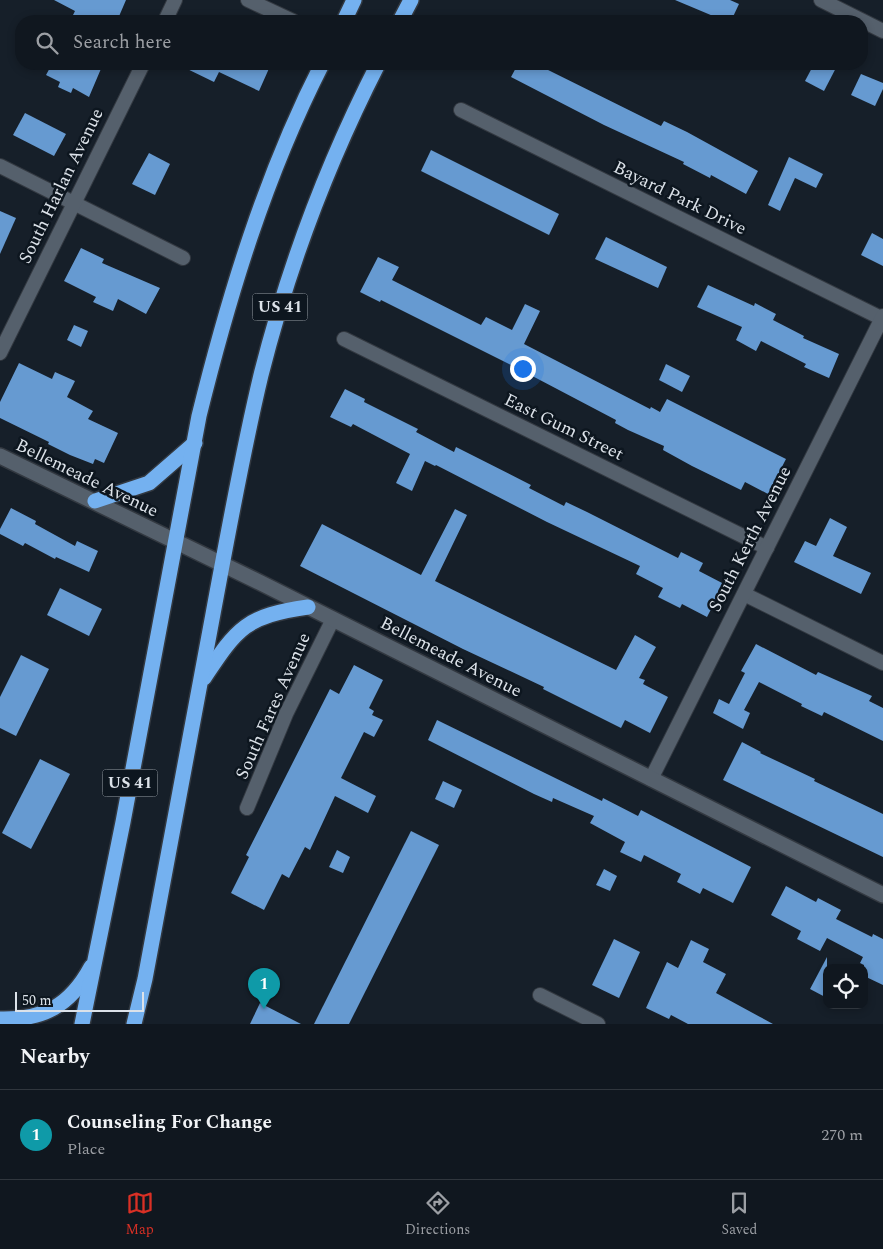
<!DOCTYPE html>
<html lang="en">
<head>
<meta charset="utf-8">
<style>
  :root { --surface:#10171f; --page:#1e242c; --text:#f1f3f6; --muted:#9c9fa4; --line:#30363d; --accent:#d93025 }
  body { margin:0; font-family:Spectral,serif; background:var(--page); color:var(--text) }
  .controls { position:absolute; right:15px; bottom:15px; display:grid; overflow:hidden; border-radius:10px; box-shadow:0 2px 8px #0003 }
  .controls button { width:45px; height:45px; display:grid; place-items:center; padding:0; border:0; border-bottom:1px solid var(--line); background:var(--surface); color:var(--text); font:25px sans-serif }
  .scale { position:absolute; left:15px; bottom:12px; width:129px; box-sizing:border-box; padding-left:5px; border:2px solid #dce2e9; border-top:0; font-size:14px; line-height:18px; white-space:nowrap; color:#dce2e9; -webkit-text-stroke:4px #0d161f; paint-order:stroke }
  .you { position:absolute; left:522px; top:368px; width:18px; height:18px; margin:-12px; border:4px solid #fff; border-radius:50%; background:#1a73e8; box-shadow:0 0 0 8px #1a73e833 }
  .badge { display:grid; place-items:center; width:32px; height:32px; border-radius:50%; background:var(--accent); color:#fff; font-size:16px; font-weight:700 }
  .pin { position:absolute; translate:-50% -41px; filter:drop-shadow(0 1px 2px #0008) }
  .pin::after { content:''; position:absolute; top:26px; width:18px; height:15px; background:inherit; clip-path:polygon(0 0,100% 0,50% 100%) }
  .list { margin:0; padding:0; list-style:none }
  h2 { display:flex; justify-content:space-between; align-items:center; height:65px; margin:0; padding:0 20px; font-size:21px }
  h2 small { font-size:16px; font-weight:400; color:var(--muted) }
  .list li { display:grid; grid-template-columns:32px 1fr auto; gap:15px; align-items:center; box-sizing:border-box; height:90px; padding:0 20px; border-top:1px solid var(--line) }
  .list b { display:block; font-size:19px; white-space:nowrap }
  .list p { margin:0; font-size:16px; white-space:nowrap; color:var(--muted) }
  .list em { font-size:16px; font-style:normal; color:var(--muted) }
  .icon { flex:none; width:28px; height:28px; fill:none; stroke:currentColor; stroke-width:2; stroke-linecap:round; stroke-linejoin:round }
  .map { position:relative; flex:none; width:883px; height:1024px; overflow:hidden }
  .search { position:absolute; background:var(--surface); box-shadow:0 2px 8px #0003; left:15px; right:15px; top:15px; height:55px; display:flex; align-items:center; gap:12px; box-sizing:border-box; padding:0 18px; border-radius:20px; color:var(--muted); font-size:19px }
  .sheet { height:155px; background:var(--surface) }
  nav { display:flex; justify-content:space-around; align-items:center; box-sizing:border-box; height:70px; border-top:1px solid var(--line); background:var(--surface); font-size:14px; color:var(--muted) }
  nav a { display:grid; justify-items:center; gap:2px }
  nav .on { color:var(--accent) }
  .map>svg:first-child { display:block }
</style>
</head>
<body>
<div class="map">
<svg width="883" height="1024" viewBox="0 0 883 1024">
  <rect width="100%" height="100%" fill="#161f29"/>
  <g fill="#669ad1">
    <path d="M54 0H126L117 21H70L75 11Z"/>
    <path d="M675 0H730L739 4 731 21H725Z"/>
    <path d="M52 64H103L89 97 73 88 71 93 58 87 60 82 46 75Z"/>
    <path d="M177 64H271L259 91 219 72 214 82Z"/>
    <path d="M518 64H536L661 126 664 121 687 132 758 171 746 194 711 175 710 178 683 164 684 162 604 125 511 77Z"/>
    <path d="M814 64H838L824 91 805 81Z"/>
    <path d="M861 74 883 83V89L875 106 851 95Z"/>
    <path d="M25 113 66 134 54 156 13 135Z"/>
    <path d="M431 150 559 214 549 235 421 171Z"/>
    <path d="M149 153 170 164 155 195 132 184Z"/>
    <path d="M789 157 823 174 816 188 795 178 780 211 768 205Z"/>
    <path d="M0 211 16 218 0 254Z"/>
    <path d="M872 233 883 239V266L861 255Z"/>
    <path d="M606 237 667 267 658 288 595 259Z"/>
    <path d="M81 248 104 259 102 263 160 288 146 314 118 299 113 311 93 302 96 297 64 281Z"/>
    <path d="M378 257 399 267 392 280 481 325 486 317 512 330 525 304 540 311 524 344 650 409 651 407 660 412 667 399 786 459 768 494 745 482 741 490 692 466 663 450 664 446 628 430 615 423 616 420 519 369 381 300 380 302 360 292Z"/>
    <path d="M708 285 754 306 755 303 776 314 773 320 804 336 803 338 839 354 829 378 804 367 806 364 761 341 756 351 736 340 742 327 697 307Z"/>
    <path d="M74 325 88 331 81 347 67 340Z"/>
    <path d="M19 363 52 379 55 372 75 381 67 397 93 411 88 419 118 433 104 463 95 459 93 464 70 455 48 444 49 442 0 418V402Z"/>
    <path d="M666 364 690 376 682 392 659 380Z"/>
    <path d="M345 389 365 399 364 402 418 429 416 432 454 452 456 447 531 485 529 488 564 506 566 502 587 512 678 558 681 552 703 563 699 571 724 584 707 617 682 604 680 608 658 597 663 588 636 574 640 566 547 522 436 465 435 466 425 461 412 491 396 483 410 454 353 424 351 427 330 417Z"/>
    <path d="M11 508 36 521 35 524 75 546 77 541 98 551 89 572 56 557 55 559 25 543 23 546 0 534V529Z"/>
    <path d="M455 509 467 515 435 581 616 670 635 635 656 647 639 678 645 680 643 684 668 697 650 733 625 720 621 728 543 689 544 687 463 649 300 566 322 524 421 575Z"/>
    <path d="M830 518 847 527 833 556 871 573 861 594 794 562 805 541 816 546Z"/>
    <path d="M60 588 102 609 89 636 47 615Z"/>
    <path d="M756 644 816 675 818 672 872 696 869 701 883 708V741L824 712 822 716 801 706 802 704 759 682 744 710 750 713 743 729 713 713 719 699 729 704 745 673 741 671Z"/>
    <path d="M21 655 49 669 16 736 0 728V697Z"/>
    <path d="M354 665 383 680 369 708 374 711 372 715 383 720 374 737 364 732 341 778 376 796 368 813 335 796 310 850 305 847 289 878 282 874 264 910 231 893 249 857 246 855 330 689 339 694Z"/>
    <path d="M437 720 602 801 603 798 638 816 641 810 751 867 733 903 703 888 700 894 677 882 681 874 644 855 641 862 620 852 625 842 590 823 594 816 553 798 552 802 534 794 428 740Z"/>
    <path d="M742 742 761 752 760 753 815 779 814 781 883 814V857L723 780Z"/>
    <path d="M40 759 70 774 31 849 2 833Z"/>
    <path d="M443 781 462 790 454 808 435 799Z"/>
    <path d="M411 831 439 845 349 1024H314Z"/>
    <path d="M337 850 350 857 343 873 329 867Z"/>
    <path d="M604 869 617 876 610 891 596 885Z"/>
    <path d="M786 886 816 902 818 898 841 910 836 919 872 937 873 934 883 939V985L864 976V965L860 963 863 957 827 938 820 951 797 939 801 931 771 915Z"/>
    <path d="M614 939 640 952 619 998 592 985Z"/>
    <path d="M691 940 709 949 703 962 726 974 716 993 773 1024H688L671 1015 669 1019 646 1008 667 962 678 968Z"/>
    <path d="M827 957V998L810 989Z"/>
    <path d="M260 1003 301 1024H250Z"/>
  </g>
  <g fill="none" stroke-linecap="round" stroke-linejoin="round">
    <defs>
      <g id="street">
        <path d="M248 0 293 21"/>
        <path d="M821 0 883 31"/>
        <path d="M165 21 175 0"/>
        <path d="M461 110 883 319"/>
        <path d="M0 166 183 258"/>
        <path d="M344 339 767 548"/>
        <path d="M0 353 143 64"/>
        <path d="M744 594 883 663"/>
        <path d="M651 779 883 316"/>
        <path d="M247 808 286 714 333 619"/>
        <path d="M540 995 598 1024"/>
      </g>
      <path id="secondary" d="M0 456 261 583 883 895"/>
      <g id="highway">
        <path d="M344 21 354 0"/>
        <path d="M400 21 411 0"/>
        <path d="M95 501 149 483 195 443"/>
        <path d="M204 678C238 627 246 616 308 607"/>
        <path d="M0 1019C43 1020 70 1006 91 967"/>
        <path d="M82 1024 123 822 199 416C229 295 265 176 322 64"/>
        <path d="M134 1024 145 979C168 857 190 735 213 614 228 534 242 454 261 375 288 268 328 162 378 64"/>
      </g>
    </defs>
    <use href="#street" stroke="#333941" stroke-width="16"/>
    <use href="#secondary" stroke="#333941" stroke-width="18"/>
    <use href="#highway" stroke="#333941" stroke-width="18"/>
    <use href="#street" stroke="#55606c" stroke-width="14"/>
    <use href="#secondary" stroke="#55606c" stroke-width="15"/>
    <use href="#highway" stroke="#74b1f0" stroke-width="15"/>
  </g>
  <g text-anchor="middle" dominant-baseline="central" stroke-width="5" stroke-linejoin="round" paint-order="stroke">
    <g fill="#0d161f" stroke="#9ea5ac" stroke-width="1">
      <rect x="252.5" y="293.5" width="55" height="27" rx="4"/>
      <rect x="102.5" y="769.5" width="55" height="27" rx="4"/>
    </g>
    <g font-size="16" font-weight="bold" fill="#dce2e9">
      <text x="280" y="307">US 41</text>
      <text x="130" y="783">US 41</text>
    </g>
    <g font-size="18" fill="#dce2e9" stroke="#0d161f">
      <text transform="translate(61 186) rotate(-64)">South Harlan Avenue</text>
      <text transform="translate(680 198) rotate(26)">Bayard Park Drive</text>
      <text transform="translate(564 427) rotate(26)">East Gum Street</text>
      <text transform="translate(87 478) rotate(26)">Bellemeade Avenue</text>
      <text transform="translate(750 539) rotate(-63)">South Kerth Avenue</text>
      <text transform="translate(451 657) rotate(27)">Bellemeade Avenue</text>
      <text transform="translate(273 706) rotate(-66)">South Fares Avenue</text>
    </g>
  </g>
</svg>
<div class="controls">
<button><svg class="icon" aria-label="locate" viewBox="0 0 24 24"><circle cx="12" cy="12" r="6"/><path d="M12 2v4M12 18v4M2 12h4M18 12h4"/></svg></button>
</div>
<div class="scale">50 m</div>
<div class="you"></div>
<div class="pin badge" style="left:264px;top:1009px;background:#0f9aa8">1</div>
<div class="search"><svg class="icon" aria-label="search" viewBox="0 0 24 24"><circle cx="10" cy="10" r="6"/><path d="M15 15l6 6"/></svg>Search here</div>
</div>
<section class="sheet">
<h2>Nearby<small></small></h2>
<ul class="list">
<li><span class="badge" style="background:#0f9aa8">1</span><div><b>Counseling For Change</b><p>Place</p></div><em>270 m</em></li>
</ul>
</section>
<nav>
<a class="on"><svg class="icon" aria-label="map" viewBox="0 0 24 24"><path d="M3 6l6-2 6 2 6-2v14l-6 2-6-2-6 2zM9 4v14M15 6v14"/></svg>Map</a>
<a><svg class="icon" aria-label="directions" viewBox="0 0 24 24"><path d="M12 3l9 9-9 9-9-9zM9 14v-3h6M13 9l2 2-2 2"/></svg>Directions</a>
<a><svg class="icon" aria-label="saved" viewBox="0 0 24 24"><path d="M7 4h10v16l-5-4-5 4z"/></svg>Saved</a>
</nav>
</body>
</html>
